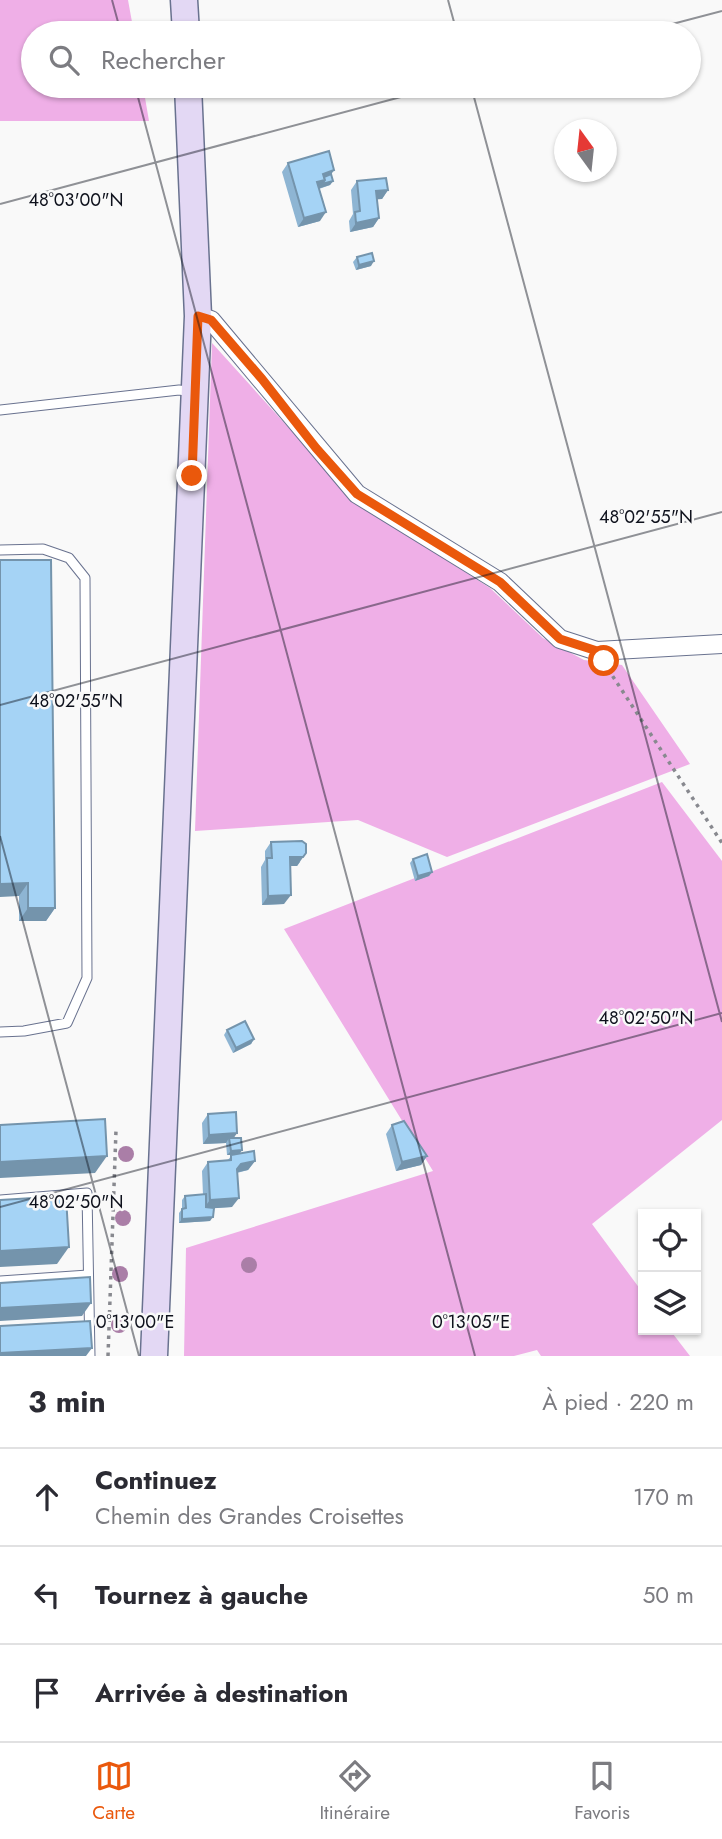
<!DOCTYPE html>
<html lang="fr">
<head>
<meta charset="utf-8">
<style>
  :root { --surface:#fff; --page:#f2f2f3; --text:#2b2b33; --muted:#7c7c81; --line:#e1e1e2; --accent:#ea580c }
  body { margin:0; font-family:Jost,sans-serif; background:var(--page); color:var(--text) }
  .controls { position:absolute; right:21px; bottom:21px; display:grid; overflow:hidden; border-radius:0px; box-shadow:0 2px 5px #0004 }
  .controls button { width:63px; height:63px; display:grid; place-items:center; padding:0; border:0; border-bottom:2px solid var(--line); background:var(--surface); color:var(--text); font:35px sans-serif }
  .compass { position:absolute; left:554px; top:119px; width:63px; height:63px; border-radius:50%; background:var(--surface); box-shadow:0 2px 5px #0004; rotate:345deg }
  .stop { position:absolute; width:21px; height:21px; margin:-16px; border:5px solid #ea580c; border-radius:50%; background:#fff }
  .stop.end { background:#ea580c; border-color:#fff; box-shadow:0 2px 7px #0008 }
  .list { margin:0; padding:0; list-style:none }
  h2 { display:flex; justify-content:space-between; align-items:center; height:91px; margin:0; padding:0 28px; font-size:30px }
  h2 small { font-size:23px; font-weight:400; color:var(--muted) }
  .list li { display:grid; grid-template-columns:46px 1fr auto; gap:21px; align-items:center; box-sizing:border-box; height:98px; padding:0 28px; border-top:2px solid var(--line) }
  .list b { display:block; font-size:26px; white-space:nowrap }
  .list p { margin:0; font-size:23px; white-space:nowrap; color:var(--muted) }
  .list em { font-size:23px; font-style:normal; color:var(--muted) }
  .icon { flex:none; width:38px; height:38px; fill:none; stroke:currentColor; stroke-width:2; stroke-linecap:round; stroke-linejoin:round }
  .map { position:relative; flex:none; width:722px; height:1356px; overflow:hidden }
  .search { position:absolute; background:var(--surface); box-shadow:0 2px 5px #0004; left:21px; right:21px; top:21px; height:77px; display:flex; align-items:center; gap:18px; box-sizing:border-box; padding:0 24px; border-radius:38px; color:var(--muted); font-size:26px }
  .sheet { height:385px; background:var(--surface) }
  nav { display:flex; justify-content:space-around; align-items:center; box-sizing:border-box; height:98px; border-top:2px solid var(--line); background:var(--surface); font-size:19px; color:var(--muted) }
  nav a { display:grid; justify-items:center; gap:4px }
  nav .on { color:var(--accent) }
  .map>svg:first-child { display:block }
</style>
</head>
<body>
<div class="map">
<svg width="722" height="1356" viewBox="0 0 722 1356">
  <rect width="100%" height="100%" fill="#f9f9f9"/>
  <g fill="#efafe7">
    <path d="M0 0H128L134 33H33V86H143L149 121H0Z"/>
    <path d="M212 343 355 501 490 588 543 638 584 660 622 665 690 764 447 857 358 820 195 831Z"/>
    <path d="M662 782 722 861V1120L592 1224 643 1293V1330H670L690 1356H541L537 1350 514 1356H184L186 1248 433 1171 284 929Z"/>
  </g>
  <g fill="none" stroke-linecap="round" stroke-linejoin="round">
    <defs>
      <g id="service">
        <path d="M0 410 179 390 193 392"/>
        <path d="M0 550 43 549 69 558 85 578 87 978 67 1023 24 1031 0 1032"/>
        <path d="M0 1200 87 1193 90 1356"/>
        <path d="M0 1281 88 1275"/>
      </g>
      <path id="minor" d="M198 316 211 320 357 494 500 582 560 639 597 651 722 644"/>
      <g id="secondary">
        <path d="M184 0 186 33"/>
        <path d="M154 1356 198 316 188 86"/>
      </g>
    </defs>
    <use href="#service" stroke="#69728f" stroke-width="11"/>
    <use href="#minor" stroke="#69728f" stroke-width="20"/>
    <use href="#secondary" stroke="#69728f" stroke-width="29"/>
    <g stroke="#88898f" stroke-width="3.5" stroke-dasharray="3.5 5" stroke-linecap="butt">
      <path d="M608 669 722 843"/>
      <path d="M108 1356 116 1130"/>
    </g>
    <use href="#service" stroke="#fff" stroke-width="9"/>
    <use href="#minor" stroke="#fff" stroke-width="18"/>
    <use href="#secondary" stroke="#e3d8f4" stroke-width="26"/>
  </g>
  <g fill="#aa7ea7">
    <circle cx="126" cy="1154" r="8"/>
    <circle cx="123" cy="1218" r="8"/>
    <circle cx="249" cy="1265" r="8"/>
    <circle cx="120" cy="1274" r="8"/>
    <circle cx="119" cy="1325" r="8"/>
  </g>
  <g fill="#8eb5d3">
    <path d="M288 163 334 170 331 174 333 181 330 185 319 189 320 221 298 227 282 172Z"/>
    <path d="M357 181 388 190 382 199H377L379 218 373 227 350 232 349 221 353 214 351 190Z"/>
    <path d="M357 257 371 266 356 270 353 262Z"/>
    <path d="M0 560 55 908 46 921H19V896Z"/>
    <path d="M271 842 300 862 297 866H290L284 904 262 905 261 867 265 860V851Z"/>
    <path d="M413 859 432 872 429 876 415 881 410 863Z"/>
    <path d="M227 1030 254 1039 251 1044 233 1053 224 1035Z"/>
    <path d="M208 1114 237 1133 233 1138 239 1154 255 1161 248 1170 237 1173 232 1207 214 1208 210 1221 179 1223V1213L182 1209V1200L185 1196 203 1195 202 1171 208 1162 227 1161 232 1155H227L226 1143 203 1144 202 1123Z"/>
    <path d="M392 1125 427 1156 421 1165 396 1171 386 1134Z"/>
  </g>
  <g fill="#7494ac">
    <path d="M334 170 328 179 333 181 330 185 311 191 323 174Z"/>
    <path d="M388 190 382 199 369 200 376 191Z"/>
    <path d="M326 212 320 221 298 227 304 218Z"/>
    <path d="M379 218 373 227 350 232 356 223Z"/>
    <path d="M374 261 371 266 356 270 359 265Z"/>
    <path d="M306 853 297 866H283L290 857Z"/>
    <path d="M432 872 429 876 415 881 418 876Z"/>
    <path d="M28 883 19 896 0 897V884Z"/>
    <path d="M291 895 284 904 262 905 268 896Z"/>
    <path d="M28 908H55L46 921H19Z"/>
    <path d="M254 1039 251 1044 233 1053 236 1048Z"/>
    <path d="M237 1133 231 1142 229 1138 226 1143 203 1144 209 1135Z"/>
    <path d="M242 1150 239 1155H227L231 1151Z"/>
    <path d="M107 1156 95 1173 0 1178V1162Z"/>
    <path d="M427 1156 421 1165 396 1171 402 1162Z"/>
    <path d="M255 1161 248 1170 234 1173 237 1169 241 1164Z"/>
    <path d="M239 1198 232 1207 203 1209 210 1200Z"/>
    <path d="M213 1217 210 1221 179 1223 182 1219Z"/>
    <path d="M69 1247 57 1264 0 1267V1251Z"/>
    <path d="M91 1303 82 1316 0 1321V1308Z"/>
    <path d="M92 1348 86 1356H0V1353Z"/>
  </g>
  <g fill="#a5d3f5" stroke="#7494ac" stroke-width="2">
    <path d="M329 151 334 170 323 174 325 180 317 182 326 212 304 218 288 163Z"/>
    <path d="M331 174 333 181 322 184 325 180 324 177Z"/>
    <path d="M386 178 388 190 376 191 379 218 356 223 355 212 360 211 357 181Z"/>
    <path d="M372 253 374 261 359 265 357 257Z"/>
    <path d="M0 560H51L55 908H28V883L0 884Z"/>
    <path d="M302 841 306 844V853L303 857H290L291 895 268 896 267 858H272L271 842Z"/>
    <path d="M427 854 432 872 418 876 413 859Z"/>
    <path d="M245 1021 254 1039 236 1048 227 1030Z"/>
    <path d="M236 1112 237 1133 209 1135 208 1114Z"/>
    <path d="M105 1119 107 1156 0 1162V1125Z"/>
    <path d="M404 1121 427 1156 402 1162 392 1125Z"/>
    <path d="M229 1138H241L242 1150 231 1151Z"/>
    <path d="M254 1151 255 1161 241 1164 237 1169 239 1198 210 1200 208 1162 231 1160V1155Z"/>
    <path d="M206 1194V1207L214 1208 213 1217 182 1219V1209L186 1208 185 1196Z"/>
    <path d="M66 1196 69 1247 0 1251V1200Z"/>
    <path d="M90 1277 91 1303 0 1308V1283Z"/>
    <path d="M90 1321 92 1348 0 1353V1326Z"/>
  </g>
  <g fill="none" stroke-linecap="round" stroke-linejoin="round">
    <path stroke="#ea580c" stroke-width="9" d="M192 476 198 316 211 320 262 379 316 448 357 494 500 582 560 639 597 651 604 661"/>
  </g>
  <path fill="none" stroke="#0e111c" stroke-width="2" stroke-opacity="0.45" d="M112 0 121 33M448 0 457 33M638 33 722 11M135 86 475 1356M471 86 722 1022M0 204 442 86M0 705 722 512M0 836 139 1356M0 1207 722 1013"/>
  <g font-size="18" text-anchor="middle" fill="#0e111c" stroke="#f9f9f9" stroke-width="5" stroke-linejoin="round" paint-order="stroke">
    <text x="76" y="206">48°03'00"N</text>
    <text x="646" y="523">48°02'55"N</text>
    <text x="76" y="707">48°02'55"N</text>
    <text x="646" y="1024">48°02'50"N</text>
    <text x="76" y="1208">48°02'50"N</text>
    <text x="135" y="1328">0°13'00"E</text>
    <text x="471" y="1328">0°13'05"E</text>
  </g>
</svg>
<div class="controls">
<button><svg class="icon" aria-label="locate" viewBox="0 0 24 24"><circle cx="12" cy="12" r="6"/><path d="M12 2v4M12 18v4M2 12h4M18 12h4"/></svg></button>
<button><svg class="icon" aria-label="layers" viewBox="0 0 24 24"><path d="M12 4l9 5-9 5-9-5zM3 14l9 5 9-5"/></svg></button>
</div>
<svg class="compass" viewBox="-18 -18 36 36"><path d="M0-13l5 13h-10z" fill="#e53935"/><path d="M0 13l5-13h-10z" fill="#7c7c81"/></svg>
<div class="stop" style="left:604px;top:661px"></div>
<div class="stop end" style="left:192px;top:476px"></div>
<div class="search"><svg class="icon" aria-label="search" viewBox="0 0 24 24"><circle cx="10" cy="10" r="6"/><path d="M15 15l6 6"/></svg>Rechercher</div>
</div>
<section class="sheet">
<h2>3 min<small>À pied · 220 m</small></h2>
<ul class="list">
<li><svg class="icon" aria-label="ahead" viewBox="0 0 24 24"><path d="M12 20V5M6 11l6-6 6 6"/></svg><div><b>Continuez</b><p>Chemin des Grandes Croisettes</p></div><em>170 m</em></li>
<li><svg class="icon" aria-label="left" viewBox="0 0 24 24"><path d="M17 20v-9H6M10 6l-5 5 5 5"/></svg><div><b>Tournez à gauche</b></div><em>50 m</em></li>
<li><svg class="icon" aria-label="arrive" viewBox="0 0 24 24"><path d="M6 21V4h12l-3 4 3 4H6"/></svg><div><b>Arrivée à destination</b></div></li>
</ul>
</section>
<nav>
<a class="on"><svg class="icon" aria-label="map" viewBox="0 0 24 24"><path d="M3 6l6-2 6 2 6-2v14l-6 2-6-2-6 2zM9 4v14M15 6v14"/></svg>Carte</a>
<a><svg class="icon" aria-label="directions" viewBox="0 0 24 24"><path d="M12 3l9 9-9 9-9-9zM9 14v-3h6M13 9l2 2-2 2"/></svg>Itinéraire</a>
<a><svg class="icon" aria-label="saved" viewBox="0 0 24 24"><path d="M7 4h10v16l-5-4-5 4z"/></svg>Favoris</a>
</nav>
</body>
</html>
